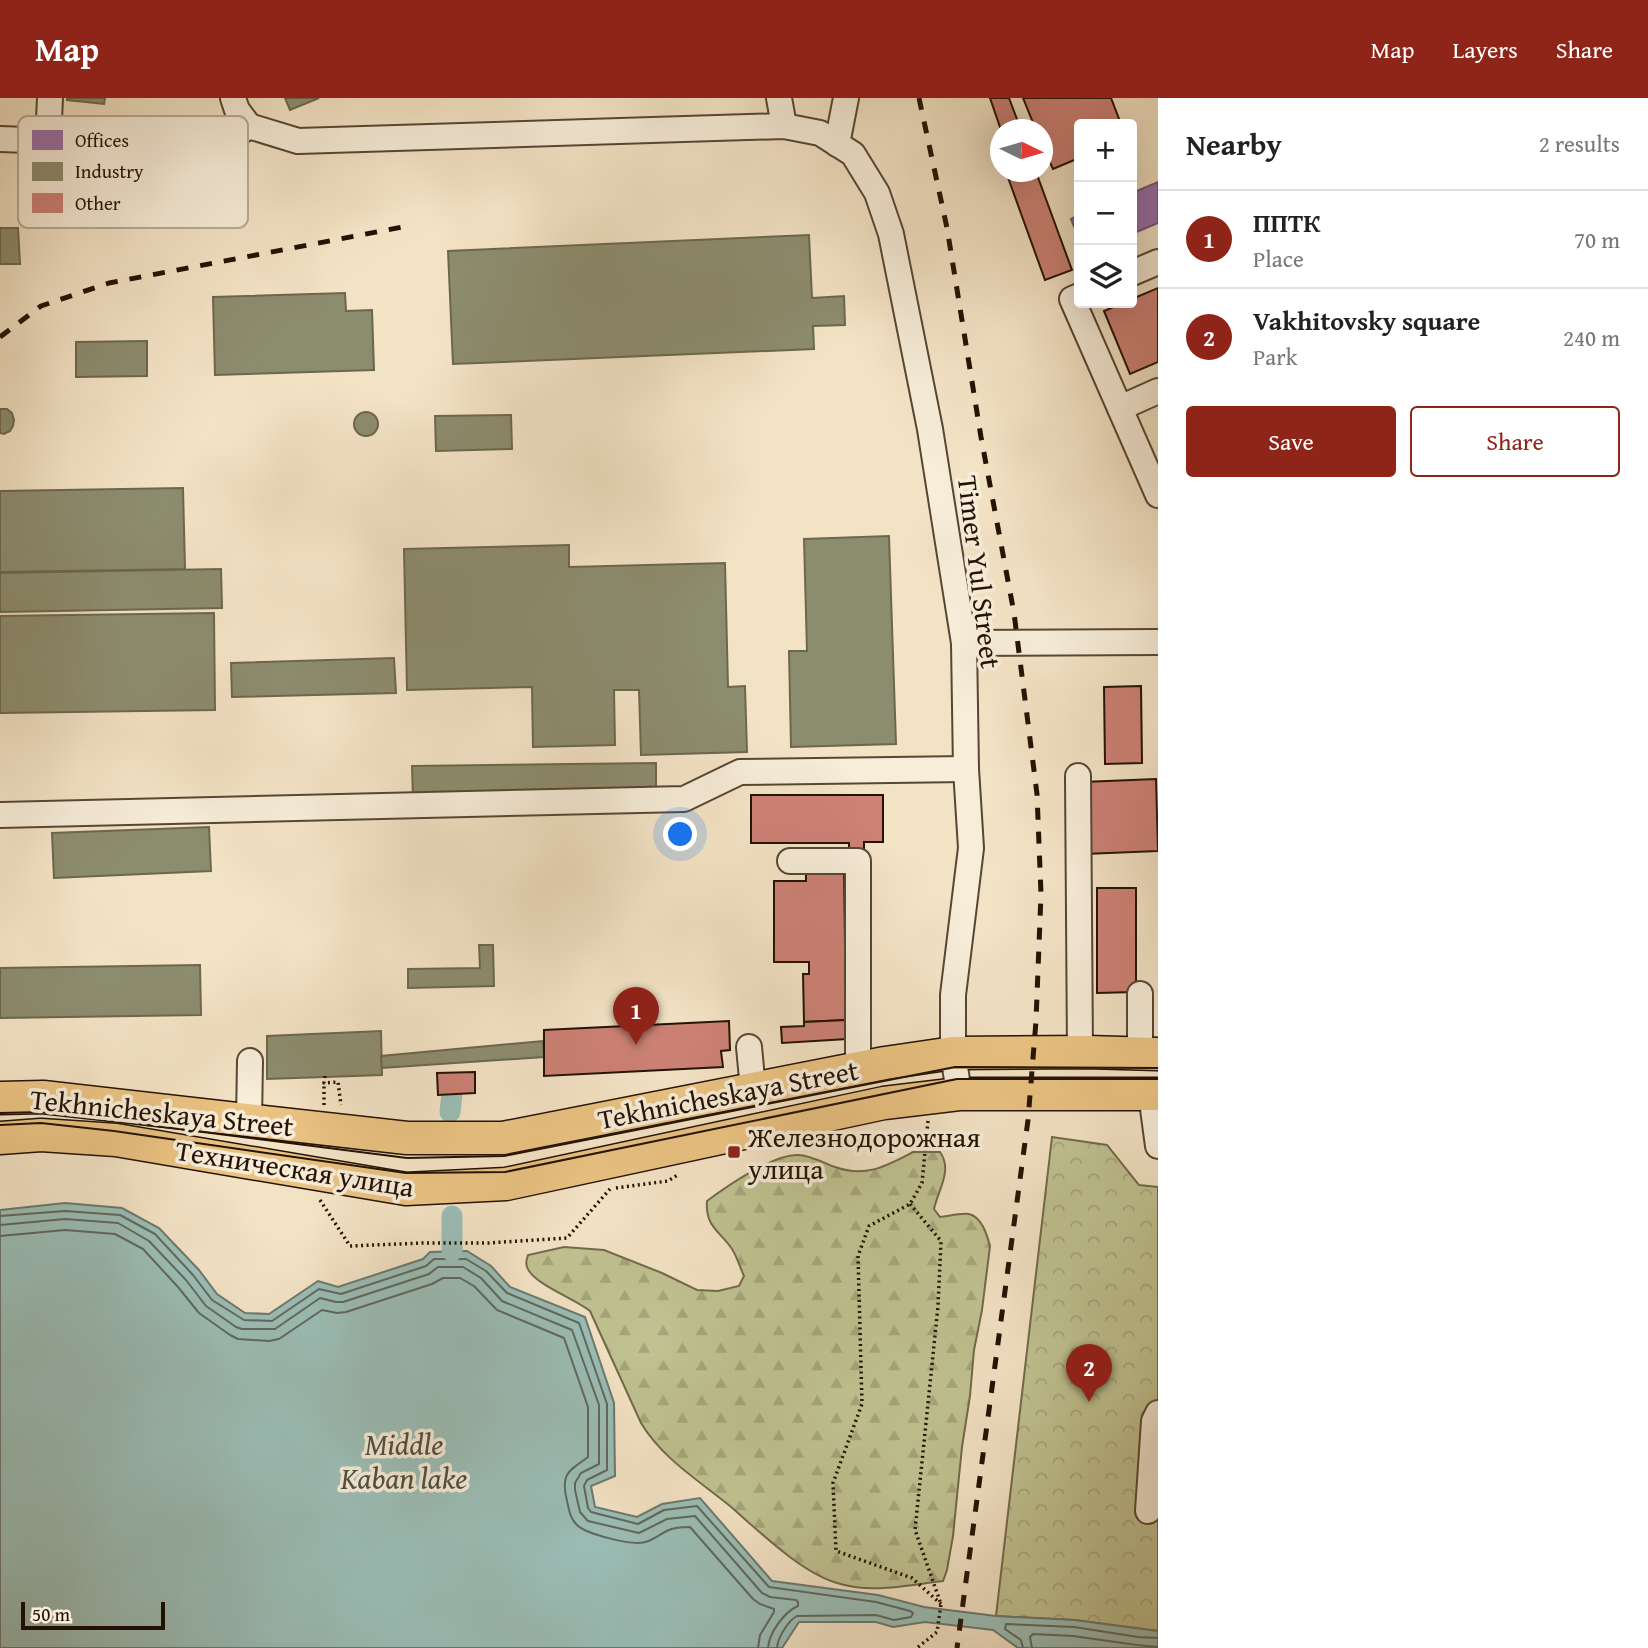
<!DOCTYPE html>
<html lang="en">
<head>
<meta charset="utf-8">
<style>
  :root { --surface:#fff; --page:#f6f6f6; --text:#222; --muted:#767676; --line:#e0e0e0; --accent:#8f2418 }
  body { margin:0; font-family:"Gentium Book Plus",serif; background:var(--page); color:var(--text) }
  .controls { position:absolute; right:21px; top:21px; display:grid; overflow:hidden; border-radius:7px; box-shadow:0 7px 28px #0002 }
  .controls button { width:63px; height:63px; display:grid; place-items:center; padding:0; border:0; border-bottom:2px solid var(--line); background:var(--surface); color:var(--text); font:35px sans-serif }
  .compass { position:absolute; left:990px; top:21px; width:63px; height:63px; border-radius:50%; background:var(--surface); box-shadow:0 7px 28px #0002; rotate:95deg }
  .scale { position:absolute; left:21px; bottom:18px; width:144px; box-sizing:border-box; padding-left:7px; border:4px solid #231204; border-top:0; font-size:19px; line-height:24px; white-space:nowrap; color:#231204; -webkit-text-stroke:5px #f7edd9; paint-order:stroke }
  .you { position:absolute; left:681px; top:737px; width:24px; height:24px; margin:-18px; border:5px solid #fff; border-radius:50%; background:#1a73e8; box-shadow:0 0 0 10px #1a73e833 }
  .badge { display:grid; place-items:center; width:46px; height:46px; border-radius:50%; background:var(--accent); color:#fff; font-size:23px; font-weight:700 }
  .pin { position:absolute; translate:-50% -58px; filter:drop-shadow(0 2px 4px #0008) }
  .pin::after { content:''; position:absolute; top:37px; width:24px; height:21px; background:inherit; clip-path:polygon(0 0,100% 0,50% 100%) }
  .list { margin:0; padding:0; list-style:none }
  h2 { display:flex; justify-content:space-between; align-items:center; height:91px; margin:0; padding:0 28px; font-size:30px }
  h2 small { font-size:23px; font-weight:400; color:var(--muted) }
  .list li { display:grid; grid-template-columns:46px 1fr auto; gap:21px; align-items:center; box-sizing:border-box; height:98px; padding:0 28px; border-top:2px solid var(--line) }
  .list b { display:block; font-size:26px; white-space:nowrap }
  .list p { margin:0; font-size:23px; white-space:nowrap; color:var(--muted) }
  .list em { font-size:23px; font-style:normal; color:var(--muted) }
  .actions { display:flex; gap:14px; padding:21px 28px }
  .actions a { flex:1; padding:16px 0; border:2px solid var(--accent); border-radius:7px; text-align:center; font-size:24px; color:var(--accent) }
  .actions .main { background:var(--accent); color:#fff }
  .icon { flex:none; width:38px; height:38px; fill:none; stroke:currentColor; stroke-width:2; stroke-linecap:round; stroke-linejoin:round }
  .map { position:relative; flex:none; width:1158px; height:1550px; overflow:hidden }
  header { display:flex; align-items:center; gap:42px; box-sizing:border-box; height:98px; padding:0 35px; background:var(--accent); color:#fff }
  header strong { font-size:33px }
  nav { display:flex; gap:38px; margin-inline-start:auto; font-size:24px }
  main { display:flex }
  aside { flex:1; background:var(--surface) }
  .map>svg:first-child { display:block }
</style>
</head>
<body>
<header>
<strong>Map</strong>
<nav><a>Map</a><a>Layers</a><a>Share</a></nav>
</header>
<main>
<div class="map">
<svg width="1158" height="1550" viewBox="0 0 1158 1550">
  <defs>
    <pattern id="forest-firs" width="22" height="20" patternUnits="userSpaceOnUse" patternTransform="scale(1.75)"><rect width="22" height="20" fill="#c0c291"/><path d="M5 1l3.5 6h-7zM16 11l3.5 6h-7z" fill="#a5a67b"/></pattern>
    <pattern id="park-crowns" width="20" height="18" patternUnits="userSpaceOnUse" patternTransform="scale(1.75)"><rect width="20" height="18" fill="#c0c291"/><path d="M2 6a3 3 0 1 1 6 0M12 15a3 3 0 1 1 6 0" fill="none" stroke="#a5a67b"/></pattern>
  </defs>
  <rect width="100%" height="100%" fill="#f3e3c5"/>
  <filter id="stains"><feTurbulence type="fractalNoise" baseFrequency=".00286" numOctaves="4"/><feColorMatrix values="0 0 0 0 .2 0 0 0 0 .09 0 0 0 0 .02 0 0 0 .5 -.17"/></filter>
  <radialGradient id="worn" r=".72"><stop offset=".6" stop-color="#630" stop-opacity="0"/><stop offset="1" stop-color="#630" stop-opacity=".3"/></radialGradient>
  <path fill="url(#forest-firs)" stroke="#726a4a" stroke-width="2" d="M913 1054H940C953 1072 938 1092 934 1111L940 1119C949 1118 960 1115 969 1116 982 1119 987 1137 990 1148L982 1212 974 1252 970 1298 962 1349 953 1438 947 1472 943 1483C908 1487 871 1496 837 1485 800 1474 759 1433 730 1408 698 1382 662 1360 641 1325L590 1213C575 1201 539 1188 529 1173 525 1167 526 1163 528 1157L564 1149 604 1152 662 1175 697 1192 718 1193 739 1188 744 1178C740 1169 737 1159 732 1151 720 1133 705 1129 707 1103 727 1088 775 1055 799 1057 812 1058 824 1065 835 1069 866 1080 886 1068 913 1054Z"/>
  <path fill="url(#park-crowns)" stroke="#726a4a" stroke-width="2" d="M1052 1039 1107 1047 1139 1087 1158 1089V1533L1074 1522 996 1518Z"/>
  <path fill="#9bbeb7" stroke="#6b796f" stroke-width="2" d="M65 1105 122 1110 159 1130 199 1172 217 1196 245 1215 269 1216 318 1183 338 1189 423 1161 430 1154 467 1153 491 1168 510 1189 585 1219 614 1305 615 1378 591 1388 595 1409 637 1419 662 1406 700 1400 772 1483 878 1497 924 1509 996 1518 1074 1522 1158 1533V1550H1018L993 1532 925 1524 893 1529 876 1524H799L782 1550H0V1112Z"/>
  <g fill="#9970ab" stroke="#765479" stroke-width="2">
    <path d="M1158 84V125L1132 136V95Z"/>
    <path d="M1079 117V141L1071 121Z"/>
  </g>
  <g fill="#8c8c6e" stroke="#6c674e" stroke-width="2">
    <path d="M67 0H105L104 6 67 2Z"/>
    <path d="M285 0H319L290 12Z"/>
    <path d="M0 130H18L20 166H0Z"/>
    <path d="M809 137 812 200 844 198 845 227 813 228 814 251 453 266 448 153Z"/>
    <path d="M345 195 346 213 372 212 374 272 215 277 213 199Z"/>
    <path d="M147 243V278L76 279V244Z"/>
    <path d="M0 311H7L12 315 14 322 13 328 10 333 4 336 0 335Z"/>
    <circle cx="366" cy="326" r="12"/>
    <path d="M511 317 512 351 436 353 435 318Z"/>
    <path d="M183 390 185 471 0 474V393Z"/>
    <path d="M889 438 896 646 791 649 789 553H807L804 441Z"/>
    <path d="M569 447V469L725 465 728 589 745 588 747 654 641 657 639 592H614L615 647 533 649 532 589 407 592 404 451Z"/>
    <path d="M221 471 222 510 0 514V475Z"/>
    <path d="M214 515 215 612 0 615V518Z"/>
    <path d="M394 560 396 595 232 599 231 565Z"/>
    <path d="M656 665V699L413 701 412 668Z"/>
    <path d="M209 729 211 773 54 780 52 735Z"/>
    <path d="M479 847H493L494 888 408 890V871L480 870Z"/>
    <path d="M200 867 201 917 0 920V870Z"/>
    <path d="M381 933 382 977 267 981V938Z"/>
    <path d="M543 943 544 959 382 970 381 958Z"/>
  </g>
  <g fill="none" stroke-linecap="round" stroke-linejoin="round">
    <g stroke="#5f685e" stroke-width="2">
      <path d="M0 1118 65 1113 120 1117 155 1136 193 1177 212 1202 244 1222 272 1223 319 1191 341 1196 426 1168 434 1161H466L486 1173 507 1195 579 1225 607 1306V1372L587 1382 584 1388 588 1410 591 1414 638 1426 664 1412 697 1408 769 1489 876 1504 910 1513 913 1515 911 1519 894 1522 876 1517 797 1518C788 1523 778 1539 777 1550"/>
      <path d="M0 1127 65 1121 118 1125 149 1143 186 1182 206 1208 236 1229 242 1231H275L320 1200 336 1204H343L429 1176 438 1169H463L481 1180 502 1203 572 1232 599 1307V1366L581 1375 575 1385V1392L580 1414 588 1423 639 1435 667 1421 695 1418 762 1495 770 1499 796 1502 798 1504V1508C784 1514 769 1535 768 1550"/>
      <path d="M0 1138 65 1132 115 1136 143 1151 178 1189 199 1215 230 1237 238 1241 269 1243 279 1241 322 1212 337 1215 346 1214 432 1186 443 1180H460L474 1188 497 1212 564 1240 588 1309V1359C569 1373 560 1375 567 1403 569 1411 570 1421 577 1427 586 1436 632 1448 645 1444 654 1442 661 1435 669 1432 675 1429 684 1429 690 1429L753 1501 760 1506 774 1511V1514L760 1537 758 1550"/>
      <path d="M1023 1550 1021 1542 1005 1531 1006 1526 1074 1529 1138 1539 1158 1540"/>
      <path d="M1032 1550 1030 1539 1033 1536 1073 1538 1137 1547 1158 1549"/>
    </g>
    <g stroke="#9bbeb7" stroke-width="21">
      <path d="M450 1014 452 996"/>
      <path d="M452 1118V1153"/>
    </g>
  </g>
  <g fill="#cc8175" stroke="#231204" stroke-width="2">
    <path d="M990 0H1009L1021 32H1001Z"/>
    <path d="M1023 0H1111L1121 26H1079V60L1053 71 1042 47V32H1036Z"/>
    <path d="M1006 74H1036L1072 172 1045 182Z"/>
    <path d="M1158 190V264L1130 276 1104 213 1123 205H1132V201Z"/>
    <path d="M1141 588 1142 665 1105 666 1104 589Z"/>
    <path d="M1156 681 1158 753 1085 756 1083 684Z"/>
    <path d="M751 697H883V744H864V759H849V745H751Z"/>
    <path d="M806 769H844L846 922 804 924 803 876H809V864H774V783H806Z"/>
    <path d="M1097 790H1136V894L1097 895Z"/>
    <path d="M846 922 847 941 782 945 781 929 804 928V924Z"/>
    <path d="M729 923 730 952 721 953 723 969 544 978V932Z"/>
    <path d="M475 974V995L438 997 437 975Z"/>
  </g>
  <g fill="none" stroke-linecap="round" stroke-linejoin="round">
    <defs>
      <g id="minor">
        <path d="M233 0 237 12 249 28"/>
        <path d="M779 0 784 28"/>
        <path d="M249 28 298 43 784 28 820 35 853 56 877 95 891 136 930 331 964 545 966 671 971 750 953 897V955L959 996"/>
        <path d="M0 41 218 49 249 28"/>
        <path d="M48 43 50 0"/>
        <path d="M837 46 846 0"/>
        <path d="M1132 175 1158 164"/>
        <path d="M1079 198 1072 201 1158 397"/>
        <path d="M1120 310 1158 293"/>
        <path d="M964 545 1158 544"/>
        <path d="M1078 678 1080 954"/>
        <path d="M0 717 684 701 740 674 966 671"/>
        <path d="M790 763H858V971"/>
        <path d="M1140 896V955"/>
        <path d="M749 949 753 991"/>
        <path d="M1151 996 1158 1048"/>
        <path d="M249 1023 250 963"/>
        <path d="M1148 1413 1154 1323 1158 1315"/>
      </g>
      <g id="major">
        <path d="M0 1000 43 999 407 1040H503L885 965 953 955 1087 954 1158 956"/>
        <path d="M0 1040 41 1037 116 1042 406 1091 506 1086 884 1005 959 996H1158"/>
      </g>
    </defs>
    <use href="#minor" stroke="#574634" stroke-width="28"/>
    <use href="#major" stroke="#231204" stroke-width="35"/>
    <g stroke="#231204" stroke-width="3.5" stroke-dasharray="2 3.5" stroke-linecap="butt">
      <path d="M325 978 324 985 338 984 341 1007"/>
      <path d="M324 1007V985"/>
      <path d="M928 1023 922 1085 910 1106 869 1128 858 1158 862 1306 833 1385 836 1453 912 1480 941 1506"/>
      <path d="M616 1090 668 1083 679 1076"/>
      <path d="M320 1102 350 1148 423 1145H488L567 1140 610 1091"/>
      <path d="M910 1106 941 1143 938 1208 915 1432 941 1506 937 1534 917 1550"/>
    </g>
    <use href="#minor" stroke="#f7edd9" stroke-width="24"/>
    <use href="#major" stroke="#eac282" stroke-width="32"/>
    <g stroke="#231204" stroke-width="2">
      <path d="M0 1015 42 1014 105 1022"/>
      <path d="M140 1026 407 1060 504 1058 955 969 1158 970"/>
      <path d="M0 1027 41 1025 114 1033 406 1075 505 1074 957 981H1158"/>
    </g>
    <g stroke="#231204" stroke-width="5" stroke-dasharray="12 12" stroke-linecap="butt">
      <path d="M919 0 947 130 981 339 1014 515 1037 696 1041 796 1036 923 1028 1022 957 1550"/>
      <path d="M0 239 41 208 109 185 408 128"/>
    </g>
  </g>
  <rect fill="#8f2418" stroke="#f7edd9" stroke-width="2.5" x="727" y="1047" width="14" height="14" rx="3.5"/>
  <g text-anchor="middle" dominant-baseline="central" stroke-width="7" stroke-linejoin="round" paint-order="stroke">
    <g font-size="28" fill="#231204" stroke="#f7edd9">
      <text transform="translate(980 474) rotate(83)">Timer Yul Street</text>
      <text transform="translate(728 996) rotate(-11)">Tekhnicheskaya Street</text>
      <text transform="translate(162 1014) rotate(6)">Tekhnicheskaya Street</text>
      <text transform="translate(295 1070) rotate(9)">Техническая улица</text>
    </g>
    <g font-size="28" fill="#231204" stroke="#f7edd9" text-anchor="start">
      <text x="748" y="1038">Железнодорожная<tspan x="748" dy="32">улица</tspan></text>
    </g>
    <g font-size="30" font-style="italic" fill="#4d4e43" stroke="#f7edd9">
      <text x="404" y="1346">Middle<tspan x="404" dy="34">Kaban lake</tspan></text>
    </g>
  </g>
  <rect x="18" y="18" width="230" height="112" rx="10" fill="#f7edd9" stroke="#b7ab99" stroke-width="2"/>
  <rect x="32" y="32" width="31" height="20" fill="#9970ab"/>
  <rect x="32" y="64" width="31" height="19" fill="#8c8c6e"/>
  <rect x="32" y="95" width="31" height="20" fill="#cc8175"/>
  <g font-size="19" fill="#231204">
    <text x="75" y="49">Offices</text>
    <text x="75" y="80">Industry</text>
    <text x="75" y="112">Other</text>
  </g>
  <rect width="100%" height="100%" filter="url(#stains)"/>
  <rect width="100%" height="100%" fill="url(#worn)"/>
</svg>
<div class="controls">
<button>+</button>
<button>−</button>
<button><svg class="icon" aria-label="layers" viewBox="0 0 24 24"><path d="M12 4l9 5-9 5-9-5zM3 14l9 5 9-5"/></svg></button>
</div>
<svg class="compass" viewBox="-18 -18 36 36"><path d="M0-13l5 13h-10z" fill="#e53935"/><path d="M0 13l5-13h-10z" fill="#767676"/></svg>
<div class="scale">50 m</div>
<div class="you"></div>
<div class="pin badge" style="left:636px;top:947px">1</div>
<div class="pin badge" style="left:1089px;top:1304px">2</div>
</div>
<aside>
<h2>Nearby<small>2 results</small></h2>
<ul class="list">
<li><span class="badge">1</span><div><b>ППТК</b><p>Place</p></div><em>70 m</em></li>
<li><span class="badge">2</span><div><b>Vakhitovsky square</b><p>Park</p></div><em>240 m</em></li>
</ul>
<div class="actions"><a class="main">Save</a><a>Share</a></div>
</aside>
</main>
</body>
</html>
